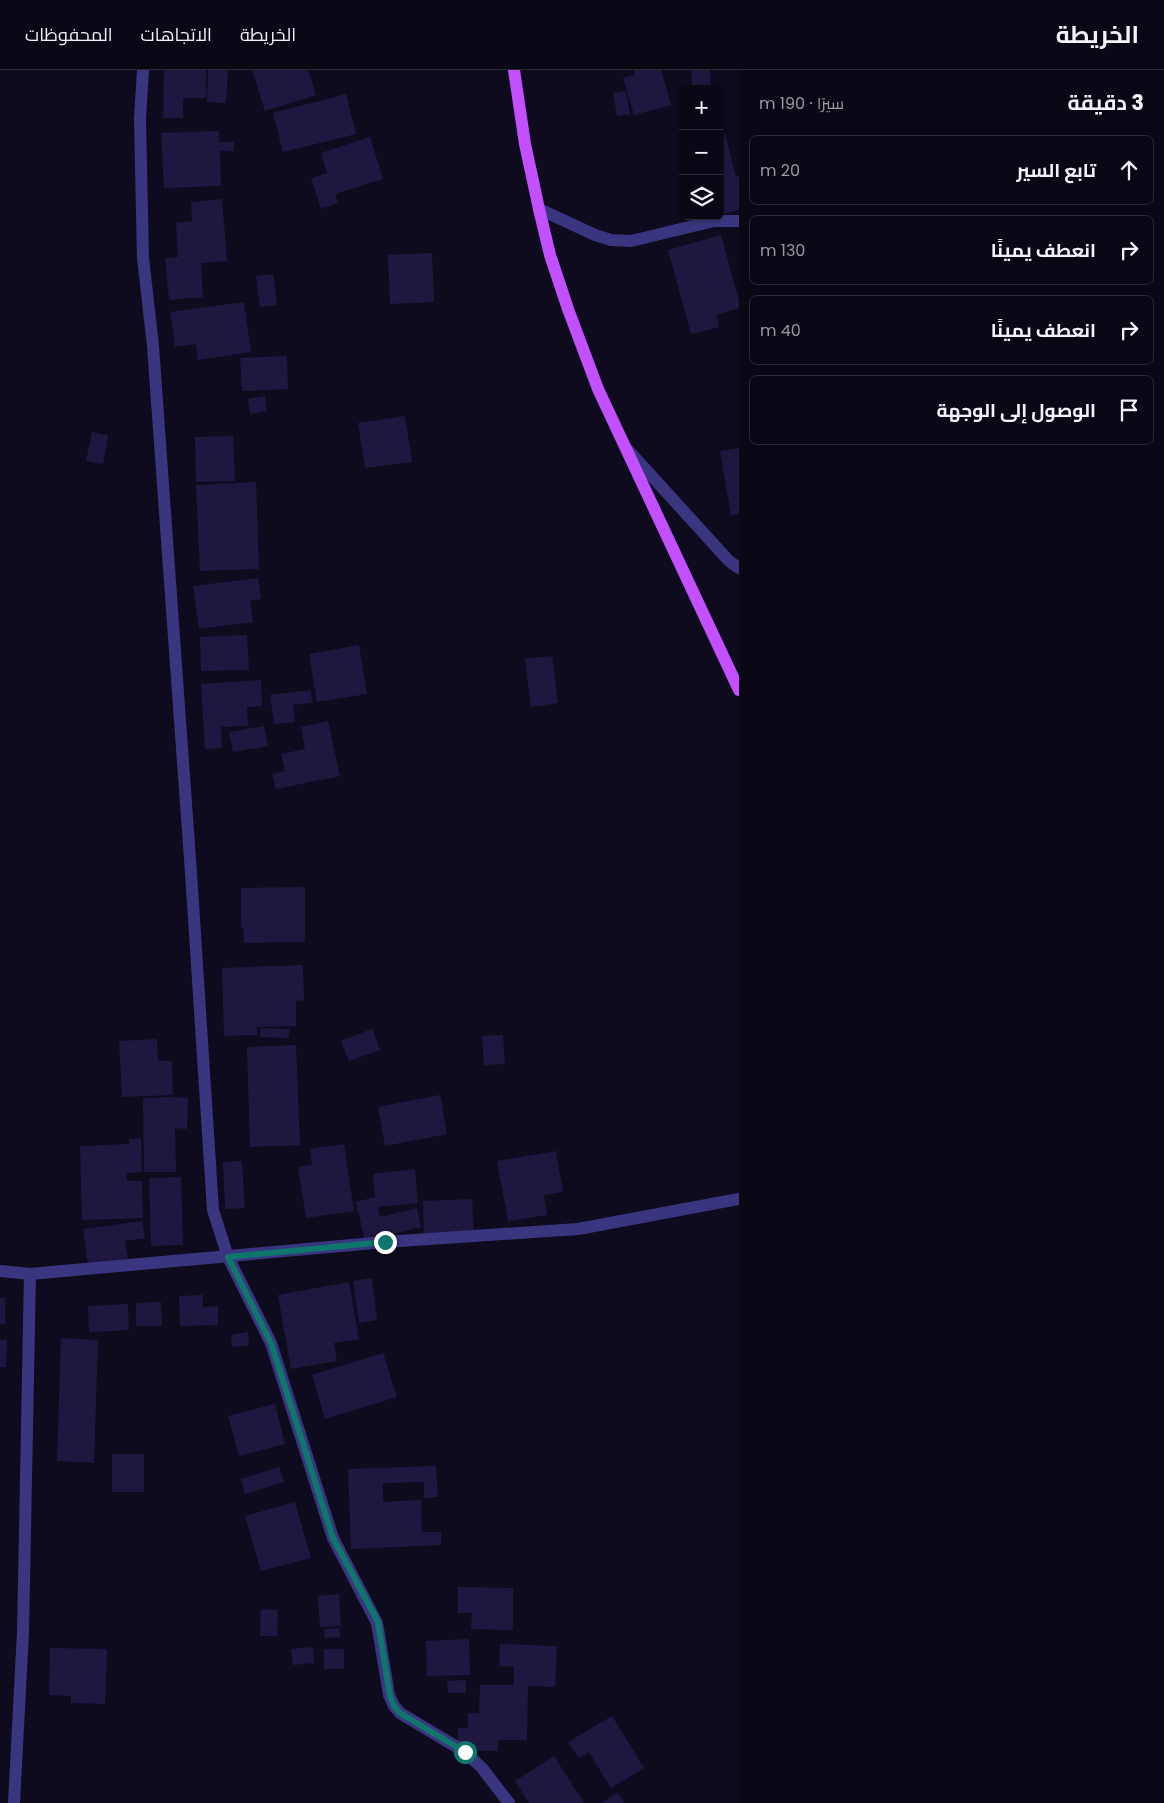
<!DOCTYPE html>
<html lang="ar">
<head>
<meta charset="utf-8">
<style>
  :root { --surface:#0b0816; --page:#191623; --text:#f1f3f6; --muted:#9a9aa1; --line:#2b2935 }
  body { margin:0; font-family:Poppins,Cairo,sans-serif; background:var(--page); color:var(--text); direction:rtl }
  .controls { position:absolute; right:15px; top:15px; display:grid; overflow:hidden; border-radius:8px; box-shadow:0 1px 4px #0004 }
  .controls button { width:45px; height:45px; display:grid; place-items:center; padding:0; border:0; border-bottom:1px solid var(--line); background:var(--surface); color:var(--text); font:25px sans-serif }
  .stop { position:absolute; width:15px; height:15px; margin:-11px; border:4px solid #0f766e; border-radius:50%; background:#fff }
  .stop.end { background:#0f766e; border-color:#fff; box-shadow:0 1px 5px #0008 }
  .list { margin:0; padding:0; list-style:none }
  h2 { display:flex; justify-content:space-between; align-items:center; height:65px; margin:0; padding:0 20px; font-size:21px }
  h2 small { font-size:16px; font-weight:400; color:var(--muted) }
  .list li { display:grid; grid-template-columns:32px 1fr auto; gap:15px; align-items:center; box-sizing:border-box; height:70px; margin:0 10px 10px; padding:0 10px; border:1px solid var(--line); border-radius:8px }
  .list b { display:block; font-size:19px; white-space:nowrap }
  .list em { font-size:16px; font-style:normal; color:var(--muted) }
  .icon { flex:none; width:28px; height:28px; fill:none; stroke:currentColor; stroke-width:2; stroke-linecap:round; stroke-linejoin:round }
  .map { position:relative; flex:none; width:739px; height:1733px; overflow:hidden; direction:ltr }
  header { display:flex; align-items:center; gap:30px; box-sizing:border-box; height:70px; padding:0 25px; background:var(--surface); border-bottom:1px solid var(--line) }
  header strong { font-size:24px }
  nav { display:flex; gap:28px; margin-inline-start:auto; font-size:18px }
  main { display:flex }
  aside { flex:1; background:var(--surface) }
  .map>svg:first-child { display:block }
</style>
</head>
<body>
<header>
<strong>الخريطة</strong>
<nav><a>الخريطة</a><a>الاتجاهات</a><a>المحفوظات</a></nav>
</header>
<main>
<aside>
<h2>3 دقيقة<small>سيرًا · 190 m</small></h2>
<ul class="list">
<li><svg class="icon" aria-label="ahead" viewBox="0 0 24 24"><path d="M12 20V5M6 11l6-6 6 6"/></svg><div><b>تابع السير</b></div><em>20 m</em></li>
<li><svg class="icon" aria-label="right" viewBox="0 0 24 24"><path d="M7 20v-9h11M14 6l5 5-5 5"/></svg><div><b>انعطف يمينًا</b></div><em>130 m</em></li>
<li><svg class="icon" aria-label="right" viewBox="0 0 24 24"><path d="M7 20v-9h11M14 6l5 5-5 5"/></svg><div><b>انعطف يمينًا</b></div><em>40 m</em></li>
<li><svg class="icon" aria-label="arrive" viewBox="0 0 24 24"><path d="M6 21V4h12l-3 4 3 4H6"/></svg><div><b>الوصول إلى الوجهة</b></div></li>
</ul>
</aside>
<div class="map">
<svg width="739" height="1733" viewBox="0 0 739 1733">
  <rect width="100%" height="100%" fill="#0f0b1e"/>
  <g fill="#201740">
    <path d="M164 0H206V28H183V48H163Z"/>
    <path d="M208 0H228L226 33 207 32Z"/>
    <path d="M252 0H308L316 25 265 41Z"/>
    <path d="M633 0H661L671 35 634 45 623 8 635 5Z"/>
    <path d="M691 0H710L711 19H693Z"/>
    <path d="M626 21 630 44 617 46 613 23Z"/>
    <path d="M346 24 356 64 283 82 273 43Z"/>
    <path d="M219 61V72H234V81H220L221 116 164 118 161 63Z"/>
    <path d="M725 63 736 107 739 106V140L720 145V64Z"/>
    <path d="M370 67 383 109 335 124 338 133 321 139 311 108 327 103 321 83Z"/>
    <path d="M222 129 227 191 201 193 203 227 169 230 165 188 178 187 176 153 192 151 191 132Z"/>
    <path d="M721 165 739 231V238L716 245 719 257 691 264 668 180Z"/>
    <path d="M432 183 434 232 390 234 388 185Z"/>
    <path d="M273 204 277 235 260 237 256 206Z"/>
    <path d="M244 232 251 282 198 290 196 274 175 277 170 242Z"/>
    <path d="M287 286 288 319 242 321 240 288Z"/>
    <path d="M265 326 267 341 250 344 248 329Z"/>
    <path d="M405 346 412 392 365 398 358 353Z"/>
    <path d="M92 362 108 365 103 394 86 391Z"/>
    <path d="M233 366 235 411 196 412 195 367Z"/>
    <path d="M739 378V444L731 445 720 381Z"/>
    <path d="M256 412 259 499 200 501 196 415Z"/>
    <path d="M258 508 261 529 250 531 253 552 199 559 193 516Z"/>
    <path d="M247 565 249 600 201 601 200 567Z"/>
    <path d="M359 575 367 624 317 632 309 584Z"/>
    <path d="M552 586 558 633 531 637 525 589Z"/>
    <path d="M261 610 262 636 247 637 248 656 221 657 222 678 205 679 201 614Z"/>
    <path d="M311 620 312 633 293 635 295 652 274 654 270 625Z"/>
    <path d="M328 651 340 706 276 719 272 704 285 701 281 684 305 679 301 657Z"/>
    <path d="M264 656 268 676 233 682 229 662Z"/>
    <path d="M305 817V872L244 873 243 857H241V818Z"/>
    <path d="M303 895 304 930 296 931V956L257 957V965L224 966 222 898Z"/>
    <path d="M260 958 289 959V968L260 967Z"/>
    <path d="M372 959 380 980 349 991 341 971Z"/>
    <path d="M503 965 505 994 484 995 482 966Z"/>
    <path d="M157 969 158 991H172L173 1025 122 1027 119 971Z"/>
    <path d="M296 975 300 1075 250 1077 247 977Z"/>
    <path d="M440 1025 447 1064 385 1076 378 1037Z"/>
    <path d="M175 1027 188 1028 187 1059 175 1058 176 1102H144L143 1028Z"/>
    <path d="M141 1068 142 1102 127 1103V1111H142L143 1148 82 1150 80 1076 129 1074V1069Z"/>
    <path d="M344 1074 354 1141 306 1148 298 1097 312 1095 310 1079Z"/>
    <path d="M556 1081 563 1122 544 1125 547 1145 508 1151 497 1091Z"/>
    <path d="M242 1091 245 1138 225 1139 223 1092Z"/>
    <path d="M415 1099 418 1133 378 1137 380 1147 417 1138 421 1157 365 1171 356 1132 375 1127 373 1104Z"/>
    <path d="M181 1107 183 1175 151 1176 149 1108Z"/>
    <path d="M472 1129 474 1163 424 1166 423 1131Z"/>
    <path d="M142 1151 145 1168 125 1171 128 1189 88 1194 83 1159Z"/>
    <path d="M372 1208 377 1250 359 1253 353 1211Z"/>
    <path d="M349 1212 359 1269 334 1273 337 1291 291 1299 278 1225Z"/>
    <path d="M203 1225V1237L218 1236V1255L180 1256 179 1226Z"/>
    <rect x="0" y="1228" width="5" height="26"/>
    <path d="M161 1232 162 1256H136V1233Z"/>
    <path d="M128 1234 129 1260 89 1262 88 1236Z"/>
    <path d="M248 1262 249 1275 232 1277 231 1265Z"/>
    <path d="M61 1268 98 1270 94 1393 57 1391Z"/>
    <path d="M0 1270H7L6 1297H0Z"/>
    <path d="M383 1283 397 1327 325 1349 312 1305Z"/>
    <path d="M275 1334 285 1374 239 1386 228 1346Z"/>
    <rect x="112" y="1384" width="32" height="38"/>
    <path d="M436 1396 438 1427 424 1428V1412L383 1413V1432L421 1430 422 1462H441V1475L351 1479 348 1399Z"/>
    <path d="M279 1397 284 1412 245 1424 241 1409Z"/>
    <path d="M295 1432 311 1488 261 1501 245 1446Z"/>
    <path d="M458 1517 513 1518V1560L471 1559 472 1543H458Z"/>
    <path d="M339 1524 341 1556 320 1557 318 1526Z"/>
    <path d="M261 1539 278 1540 277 1566H260Z"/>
    <path d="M339 1558 340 1567 325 1568 324 1559Z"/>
    <path d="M469 1569 470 1605 427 1606 426 1571Z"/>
    <path d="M500 1574 557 1576 555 1617 528 1616 527 1670H498V1681L457 1680 458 1658H468V1643H479L480 1615H514V1597L499 1596Z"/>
    <path d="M313 1577 314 1593 293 1595 291 1579Z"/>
    <path d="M50 1578 107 1579 105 1634 71 1633V1626L49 1625Z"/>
    <rect x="324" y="1579" width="20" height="20"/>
    <path d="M466 1610V1623H448L447 1611Z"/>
    <path d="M612 1646 644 1698 611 1718 589 1682 579 1688 568 1672Z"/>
    <path d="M554 1686 584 1733H529L515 1711Z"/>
    <path d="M618 1723 624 1733H601Z"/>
  </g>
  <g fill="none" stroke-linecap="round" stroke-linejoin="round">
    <g stroke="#3a357f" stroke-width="12">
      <path d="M143 0 140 49 143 188 153 276 191 803 213 1140 228 1187 271 1273 333 1468 377 1553 389 1625 394 1636 400 1643 465 1682 482 1698 509 1733"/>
      <path d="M539 139 595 165 611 170 631 171 714 151H739"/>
      <path d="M628 380 729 491 739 498"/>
      <path d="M0 1201 30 1204 385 1172 578 1159 739 1129"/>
      <path d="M14 1733 23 1562 30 1204"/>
    </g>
    <path stroke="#c350ff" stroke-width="12" d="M514 0 525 74 539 139 550 185 568 239 598 319 739 620"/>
  </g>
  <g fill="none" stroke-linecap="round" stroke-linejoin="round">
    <path stroke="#0f766e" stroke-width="6" d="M385 1172 228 1187 271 1273 333 1468 378 1552 390 1626 394 1636 400 1643 465 1682"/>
  </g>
</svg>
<div class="controls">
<button>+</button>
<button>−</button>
<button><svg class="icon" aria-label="layers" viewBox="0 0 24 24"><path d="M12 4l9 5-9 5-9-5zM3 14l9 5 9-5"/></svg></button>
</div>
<div class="stop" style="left:465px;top:1682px"></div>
<div class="stop end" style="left:385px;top:1172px"></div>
</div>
</main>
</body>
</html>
